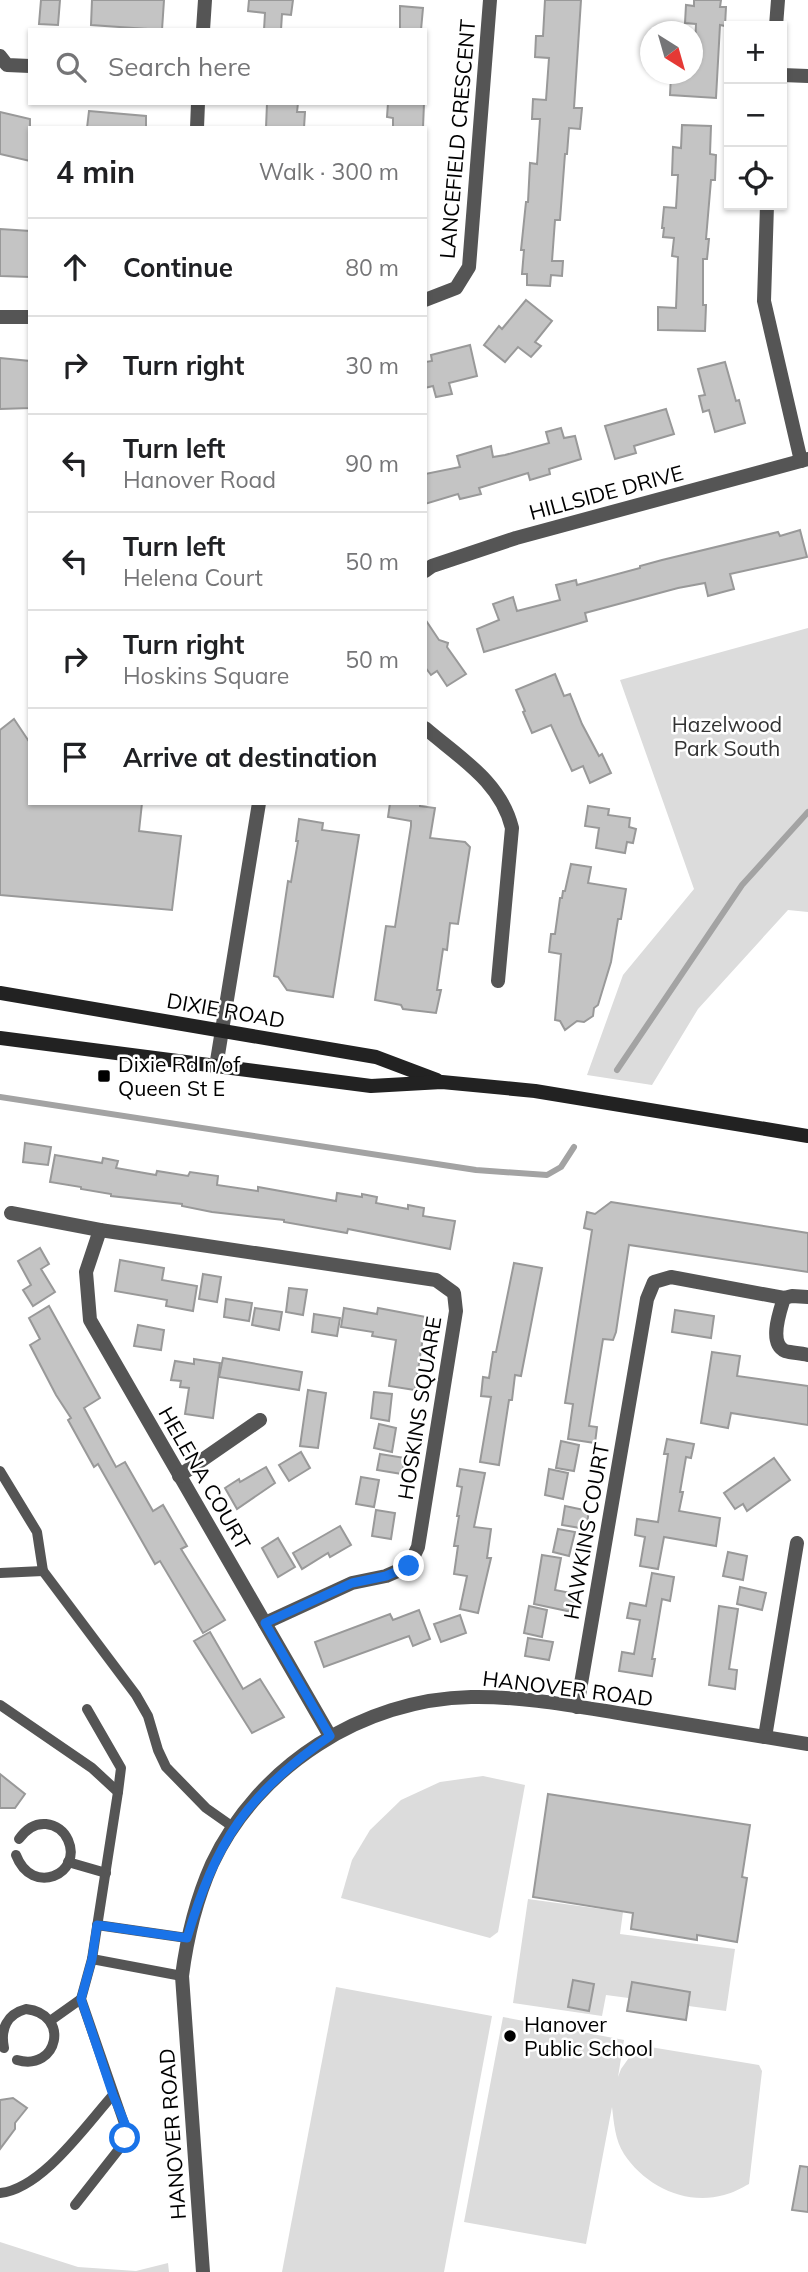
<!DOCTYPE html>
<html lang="en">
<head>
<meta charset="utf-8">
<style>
  :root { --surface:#fff; --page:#f6f6f6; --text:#202124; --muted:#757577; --line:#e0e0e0 }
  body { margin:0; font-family:Mulish,sans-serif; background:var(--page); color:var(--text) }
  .controls { position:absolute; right:21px; top:21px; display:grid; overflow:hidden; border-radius:0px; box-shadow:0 2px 5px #0004 }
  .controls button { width:63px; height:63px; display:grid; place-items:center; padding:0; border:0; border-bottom:2px solid var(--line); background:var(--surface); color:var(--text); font:35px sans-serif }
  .compass { position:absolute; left:640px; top:21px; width:63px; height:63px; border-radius:50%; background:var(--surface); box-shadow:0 2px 5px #0004; rotate:143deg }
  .stop { position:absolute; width:21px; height:21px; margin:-16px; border:5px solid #1a73e8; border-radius:50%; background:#fff }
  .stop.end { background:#1a73e8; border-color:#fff; box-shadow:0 2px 7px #0008 }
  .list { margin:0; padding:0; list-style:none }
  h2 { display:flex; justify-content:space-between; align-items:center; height:91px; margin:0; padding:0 28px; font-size:30px }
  h2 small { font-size:23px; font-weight:400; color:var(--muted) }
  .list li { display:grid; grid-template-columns:46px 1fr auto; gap:21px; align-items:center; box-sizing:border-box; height:98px; padding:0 28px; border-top:2px solid var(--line) }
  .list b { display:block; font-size:26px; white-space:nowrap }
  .list p { margin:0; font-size:23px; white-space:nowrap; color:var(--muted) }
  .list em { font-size:23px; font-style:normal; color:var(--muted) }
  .icon { flex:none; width:38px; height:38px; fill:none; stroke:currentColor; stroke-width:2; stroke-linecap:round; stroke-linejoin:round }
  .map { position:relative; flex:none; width:808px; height:2272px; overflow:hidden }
  .search { position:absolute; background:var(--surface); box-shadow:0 2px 5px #0004; left:28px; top:28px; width:399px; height:77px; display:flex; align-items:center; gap:18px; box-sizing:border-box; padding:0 24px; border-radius:0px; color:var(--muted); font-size:26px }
  .panel { position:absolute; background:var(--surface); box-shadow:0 2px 5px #0004; left:28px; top:126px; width:399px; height:679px; border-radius:0px }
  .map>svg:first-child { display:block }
</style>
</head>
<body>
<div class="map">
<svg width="808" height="2272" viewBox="0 0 808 2272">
  <rect width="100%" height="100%" fill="#fff"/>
  <g fill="#dcdcdc">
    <path d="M808 628V912L788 910 698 1009 652 1085 587 1075 623 975 694 889 620 680Z"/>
    <path d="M483 1776 525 1785 498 1932 490 1938 341 1898 352 1860 370 1830 401 1800 440 1782Z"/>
    <path d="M528 1899 623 1912 620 1934 735 1949 726 2011 606 1995 602 2016 513 2003Z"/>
    <path d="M336 1987 492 2016 444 2272H282Z"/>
    <path d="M503 2017 624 2040 618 2077 621 2069 638 2045 759 2065 762 2071 749 2184C741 2188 733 2193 724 2195 686 2206 645 2186 624 2154 615 2140 614 2123 612 2107L586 2244 464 2222Z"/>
    <path d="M0 2242 78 2267 136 2271 168 2263 169 2272H0Z"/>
  </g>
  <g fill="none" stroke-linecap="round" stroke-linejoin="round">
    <g stroke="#a3a3a3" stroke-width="6">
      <path d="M617 1070 742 885 808 812"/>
      <path d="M0 1097 476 1170 547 1175 561 1167 574 1147"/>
    </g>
  </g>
  <g fill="#c4c4c4" stroke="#999" stroke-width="2">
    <path d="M41 0H60L58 25 39 24Z"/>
    <path d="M92 0H164L162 30 91 25Z"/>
    <path d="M249 0H293L291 15 282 14 281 30H264L265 13 248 11Z"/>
    <path d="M545 0H581L574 108H582L580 129 569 128 567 154H565L560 220H555L552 261H563L562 276 551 275 550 286 527 285V274H522L524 250H521L526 202H528L530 163 537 164 540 119H532L533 99 546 100 549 58 535 57 536 36H543Z"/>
    <path d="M694 0H721L720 7H726L725 26 720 25 716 98 670 95 671 74H692L694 69 696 24 685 23 686 5 694 6Z"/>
    <path d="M400 6 423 8 421 30H400Z"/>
    <path d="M267 103H298L297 112H305L304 128H266Z"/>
    <path d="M388 103H424L423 128H393V118L387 117Z"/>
    <path d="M89 111 146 116V128H87Z"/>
    <path d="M0 112 30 119V161L0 154Z"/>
    <path d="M682 125 711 126 710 154 716 155 715 180H711L706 239H709L707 259H703V305H706L705 331 658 330V307L676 308 678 257 672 256 674 238 663 237 664 228H662L664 207 676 208 678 175H672L673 147 681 148Z"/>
    <path d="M0 229 30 231V277L0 276Z"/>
    <path d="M526 300 552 321 535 342 541 346 531 357 518 347 505 362 484 345 499 326 502 329Z"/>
    <path d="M470 345 477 376 449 383 452 394 436 397 433 386 425 388V362L432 361 431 355Z"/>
    <path d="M0 358 30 361V408L0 409Z"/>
    <path d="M725 362 736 401 739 400 745 423 715 432 709 410 703 412 699 396 705 395 698 369Z"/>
    <path d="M666 409 674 434 634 446 636 453 615 459 605 426Z"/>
    <path d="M561 428 564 438 575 436 581 459 549 469 550 474 530 480 528 473 479 488 481 494 460 499 458 494 425 504V474L460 467 457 456 491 446 493 457 505 455 549 443 546 432Z"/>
    <path d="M800 530 807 557 730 574 734 589 708 596 705 583 678 588 585 613 587 621 484 652 477 629 499 620 493 604 513 597 517 611 560 600 556 585 576 580 577 585 640 568V566L662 560 778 532 780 536Z"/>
    <path d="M425 619 439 640 448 643 447 647 466 674 447 686 437 671 431 675 425 667Z"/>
    <path d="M555 674 564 696 570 694 582 724 599 756 602 754 611 773 590 783 583 766 572 771 551 725 532 733 523 712 525 711 516 690Z"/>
    <path d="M14 719 30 743V803H142L139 831 181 836 172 910 0 895V730Z"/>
    <path d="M390 803H420V806L435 808 430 838 465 842 470 847 458 924 450 923 447 950 443 949 437 990H441L436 1013 403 1009 401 1005 375 1000 386 926 395 927 411 826V821L388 817Z"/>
    <path d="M588 806 609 809 608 815 630 818 629 827 636 829 633 843 627 842 625 853 596 848 599 828 585 826Z"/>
    <path d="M299 819 323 823 322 830 359 835 333 997 287 990 278 977 274 976 288 881 291 882 298 841H296Z"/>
    <path d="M571 864 591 867 588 883 626 889 621 919H618L611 962 598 1005 594 1008 593 1016 584 1022 577 1021 565 1030 560 1021 555 1020 561 954 549 952 551 934H555L560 898H562L563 891H565Z"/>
    <path d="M25 1143 51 1147 48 1165 23 1162Z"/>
    <path d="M55 1155 102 1163 103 1158 118 1161 116 1168 156 1175 157 1171 188 1176 190 1172 218 1176 217 1185 258 1191V1187L336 1201 337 1193 362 1197V1194L377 1197 376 1203 408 1209V1205L424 1208 423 1216 455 1221 450 1249 348 1229 347 1233 284 1222V1220L212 1212 182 1206V1204L111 1196V1194L81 1189V1187L50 1182Z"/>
    <path d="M611 1202 808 1233V1272L629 1245 616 1332 613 1340 603 1339 589 1426 597 1427 595 1443 568 1439 573 1404 565 1403 592 1230 584 1228 587 1212 595 1214Z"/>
    <path d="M40 1248 49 1264 41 1269 55 1292 33 1306 23 1290 31 1285 18 1261Z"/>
    <path d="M120 1260 164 1268 162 1280 197 1286 193 1311 166 1306 167 1300 115 1291Z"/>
    <path d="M514 1263 542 1268 521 1376 515 1375 512 1400H509L499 1465 480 1462 491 1397 481 1396 483 1377 489 1378 493 1352H496Z"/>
    <path d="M203 1274 221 1277 217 1302 199 1299Z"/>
    <path d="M289 1288 307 1290 303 1315 286 1312Z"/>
    <path d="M226 1299 252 1303 249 1321 224 1317Z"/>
    <path d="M49 1306 100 1398 84 1408 116 1467 125 1462 153 1511 163 1505 187 1546 181 1549 225 1620 203 1633 160 1561 155 1564 98 1464 94 1467 68 1420 71 1418 56 1395 30 1345 40 1339 29 1318Z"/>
    <path d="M255 1308 282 1312 279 1330 252 1325Z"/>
    <path d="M344 1308 377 1314 378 1308 426 1317 415 1390 389 1386 396 1340 372 1336 373 1332 341 1327Z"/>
    <path d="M675 1310 714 1316 711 1338 672 1332Z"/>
    <path d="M314 1314 340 1318 337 1336 312 1332Z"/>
    <path d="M138 1325 164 1330 161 1350 134 1346Z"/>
    <path d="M712 1352 740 1356 737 1376 808 1386V1425L731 1413 728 1428 701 1423Z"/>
    <path d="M223 1358 302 1372 299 1390 219 1377Z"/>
    <path d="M194 1359 220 1363 213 1418 185 1414 189 1388 180 1387 181 1381 171 1380 175 1361 194 1364Z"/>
    <path d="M308 1390 326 1393 318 1448 300 1446Z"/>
    <path d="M374 1392 392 1394 389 1421 371 1418Z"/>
    <path d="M379 1424 396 1428 392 1452 374 1448Z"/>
    <path d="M667 1439 694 1444 691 1458 686 1457 680 1492H683L679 1511 720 1518 716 1546 664 1537 658 1569 640 1566 645 1537 635 1535 637 1519 658 1522 668 1454H664Z"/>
    <path d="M561 1441 579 1445 574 1471 556 1468Z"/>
    <path d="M301 1452 310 1468 289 1481 279 1465Z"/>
    <path d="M380 1454 405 1458 402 1474 377 1470Z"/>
    <path d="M774 1458 790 1480 747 1511 743 1504 735 1509 724 1493Z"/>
    <path d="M266 1467 275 1483 237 1509 225 1488 239 1479 240 1482Z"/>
    <path d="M460 1469 485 1473 474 1527 491 1529 487 1558H491L478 1613 460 1609 467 1576 454 1574 458 1546H454L459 1516H457L462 1487 457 1486Z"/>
    <path d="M549 1469 568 1473 563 1499 545 1495Z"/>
    <path d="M361 1477 379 1480 374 1507 356 1504Z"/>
    <path d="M565 1506 589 1511 586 1529 562 1525Z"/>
    <path d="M376 1510 395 1513 391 1539 372 1536Z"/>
    <path d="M340 1526 351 1545 330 1557 328 1553 302 1569 293 1553Z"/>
    <path d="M558 1529 575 1532 569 1556 553 1552Z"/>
    <path d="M278 1538 295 1567 278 1577 262 1548Z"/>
    <path d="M728 1552 747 1556 743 1580 723 1576Z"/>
    <path d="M542 1555 561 1558 555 1590 576 1594 572 1612 534 1604Z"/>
    <path d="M652 1573 674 1577 670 1601 662 1599 652 1659H655L652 1676 619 1671 622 1652 634 1654 640 1620 627 1618 630 1603 646 1606Z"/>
    <path d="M740 1587 766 1593 762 1610 737 1604Z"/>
    <path d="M529 1606 547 1610 542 1637 524 1633Z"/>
    <path d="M719 1606 738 1609 729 1669 737 1670 735 1689 709 1685Z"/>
    <path d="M419 1610 430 1639 413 1646 409 1636 324 1667 315 1642 390 1614 393 1620Z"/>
    <path d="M460 1615 466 1633 441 1642 434 1624Z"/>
    <path d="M210 1632 243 1689 260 1679 284 1717 252 1733 194 1641Z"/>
    <path d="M528 1638 553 1642 549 1660 525 1656Z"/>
    <path d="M0 1774 25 1794 15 1808H0Z"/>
    <path d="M548 1794 750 1825 742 1877 747 1878 737 1942 697 1935V1940L631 1929 633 1913 533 1897Z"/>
    <path d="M573 1980 594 1984 589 2011 568 2007Z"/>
    <path d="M632 1982 690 1992 686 2020 627 2011Z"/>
    <path d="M13 2098 27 2108 15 2123V2129L0 2149V2100Z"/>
    <path d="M800 2166 808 2167V2212L792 2210Z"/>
  </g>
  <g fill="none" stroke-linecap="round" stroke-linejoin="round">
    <g stroke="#555" stroke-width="10">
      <path d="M0 1471 37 1532 43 1571 136 1695 148 1716 158 1750 166 1767 206 1808 233 1827"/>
      <path d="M0 1573 43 1571"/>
      <path d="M0 1705 92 1768 118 1792 92 1959 81 1999 127 2132 123 2144 75 2205"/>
      <path d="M87 1709 121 1768 118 1792"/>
      <path d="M16 1855C32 1897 83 1874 68 1840 64 1831 56 1825 46 1824 34 1823 26 1829 19 1839"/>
      <path d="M68 1862 106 1873"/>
      <path d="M97 1925 187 1938"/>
      <path d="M92 1959 182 1976"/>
      <path d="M50 2021 81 1999"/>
      <path d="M4 2048C0 2029 7 2014 26 2009 71 2014 58 2072 17 2060"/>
      <path d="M0 2193C42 2189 86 2125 113 2095"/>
    </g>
    <g stroke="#555" stroke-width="14">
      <path d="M776 26 778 0"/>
      <path d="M203 30 205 0"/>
      <path d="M0 56 7 65 30 66"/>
      <path d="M782 75 808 76"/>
      <path d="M197 128 198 103"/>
      <path d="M767 205 764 301 801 461"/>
      <path d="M425 300 456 288 469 267 490 0"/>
      <path d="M0 317H30"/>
      <path d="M425 571 432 566 516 538 808 459"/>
      <path d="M425 728C460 758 501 782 512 828L498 981"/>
      <path d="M216 1067 259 803"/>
      <path d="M11 1213 100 1230 436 1280 454 1293 456 1311 418 1547 409 1566 386 1576 352 1583 265 1623"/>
      <path d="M100 1230 86 1272 90 1320 330 1736"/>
      <path d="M784 1298C780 1311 768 1343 785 1351 792 1353 801 1353 808 1355"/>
      <path d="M179 1476 260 1420"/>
      <path d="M577 1707 647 1299 654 1282 671 1277 784 1298 792 1296 808 1297"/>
      <path d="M765 1737 797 1543"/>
      <path d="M203 2272 182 1976C187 1937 196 1900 212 1864 258 1766 363 1699 471 1697 522 1696 574 1706 624 1714 686 1724 747 1734 808 1744"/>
    </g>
    <g stroke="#222" stroke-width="14">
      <path d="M0 993 376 1057 437 1080"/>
      <path d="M0 1038 371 1086 442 1082 535 1091 808 1136"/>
    </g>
  </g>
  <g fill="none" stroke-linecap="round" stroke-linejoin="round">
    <path stroke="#1a73e8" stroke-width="9" d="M125 2138 126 2126 113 2095 81 1999 92 1959 97 1925 187 1938C216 1841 247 1794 330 1736L265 1623 352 1583 386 1576 409 1566"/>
  </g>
  <g fill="#000" stroke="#fff" stroke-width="2.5">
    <rect x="97" y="1069" width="14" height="14" rx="3.5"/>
    <circle cx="510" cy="2036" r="7"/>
  </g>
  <g text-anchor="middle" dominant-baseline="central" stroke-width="5" stroke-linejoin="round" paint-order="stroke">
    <g font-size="21" fill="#000" stroke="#fff">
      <text transform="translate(457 139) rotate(-85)">LANCEFIELD CRESCENT</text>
      <text transform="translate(606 492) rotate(-15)">HILLSIDE DRIVE</text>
      <text transform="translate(226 1010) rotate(10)">DIXIE ROAD</text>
      <text transform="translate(419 1408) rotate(-81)">HOSKINS SQUARE</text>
      <text transform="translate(205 1478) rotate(60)">HELENA COURT</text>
      <text transform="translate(586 1531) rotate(-80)">HAWKINS COURT</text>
      <text transform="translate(568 1688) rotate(7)">HANOVER ROAD</text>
      <text transform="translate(172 2134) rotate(-94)">HANOVER ROAD</text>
    </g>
    <g font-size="21" fill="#333" stroke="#fff">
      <text x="727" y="724">Hazelwood<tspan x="727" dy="24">Park South</tspan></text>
    </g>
    <g font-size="21" fill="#000" stroke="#fff" text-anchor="start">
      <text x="118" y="1064">Dixie Rd n/of<tspan x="118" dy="24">Queen St E</tspan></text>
      <text x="524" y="2024">Hanover<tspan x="524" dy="24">Public School</tspan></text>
    </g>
  </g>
</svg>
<div class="controls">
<button>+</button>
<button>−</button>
<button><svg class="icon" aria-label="locate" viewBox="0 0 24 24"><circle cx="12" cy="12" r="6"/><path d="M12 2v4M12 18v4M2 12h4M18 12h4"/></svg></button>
</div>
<svg class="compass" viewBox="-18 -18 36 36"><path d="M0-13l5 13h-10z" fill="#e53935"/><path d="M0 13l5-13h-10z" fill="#757577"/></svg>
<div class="stop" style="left:125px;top:2138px"></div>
<div class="stop end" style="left:409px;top:1566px"></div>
<div class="search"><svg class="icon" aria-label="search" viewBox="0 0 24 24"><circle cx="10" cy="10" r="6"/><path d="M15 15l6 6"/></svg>Search here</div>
<section class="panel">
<h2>4 min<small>Walk · 300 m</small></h2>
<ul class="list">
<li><svg class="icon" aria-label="ahead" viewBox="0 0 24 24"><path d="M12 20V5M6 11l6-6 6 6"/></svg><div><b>Continue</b></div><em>80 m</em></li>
<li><svg class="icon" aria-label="right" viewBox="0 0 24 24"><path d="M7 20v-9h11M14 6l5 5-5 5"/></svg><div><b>Turn right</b></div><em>30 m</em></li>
<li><svg class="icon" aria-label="left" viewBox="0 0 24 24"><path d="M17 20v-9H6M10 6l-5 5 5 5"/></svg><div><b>Turn left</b><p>Hanover Road</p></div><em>90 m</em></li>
<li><svg class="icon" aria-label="left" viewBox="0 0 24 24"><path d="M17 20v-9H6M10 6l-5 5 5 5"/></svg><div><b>Turn left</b><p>Helena Court</p></div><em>50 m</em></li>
<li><svg class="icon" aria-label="right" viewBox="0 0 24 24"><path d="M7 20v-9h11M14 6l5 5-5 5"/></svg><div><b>Turn right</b><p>Hoskins Square</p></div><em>50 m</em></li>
<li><svg class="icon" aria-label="arrive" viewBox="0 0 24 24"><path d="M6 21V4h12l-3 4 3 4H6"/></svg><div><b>Arrive at destination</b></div></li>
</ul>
</section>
</div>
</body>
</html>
